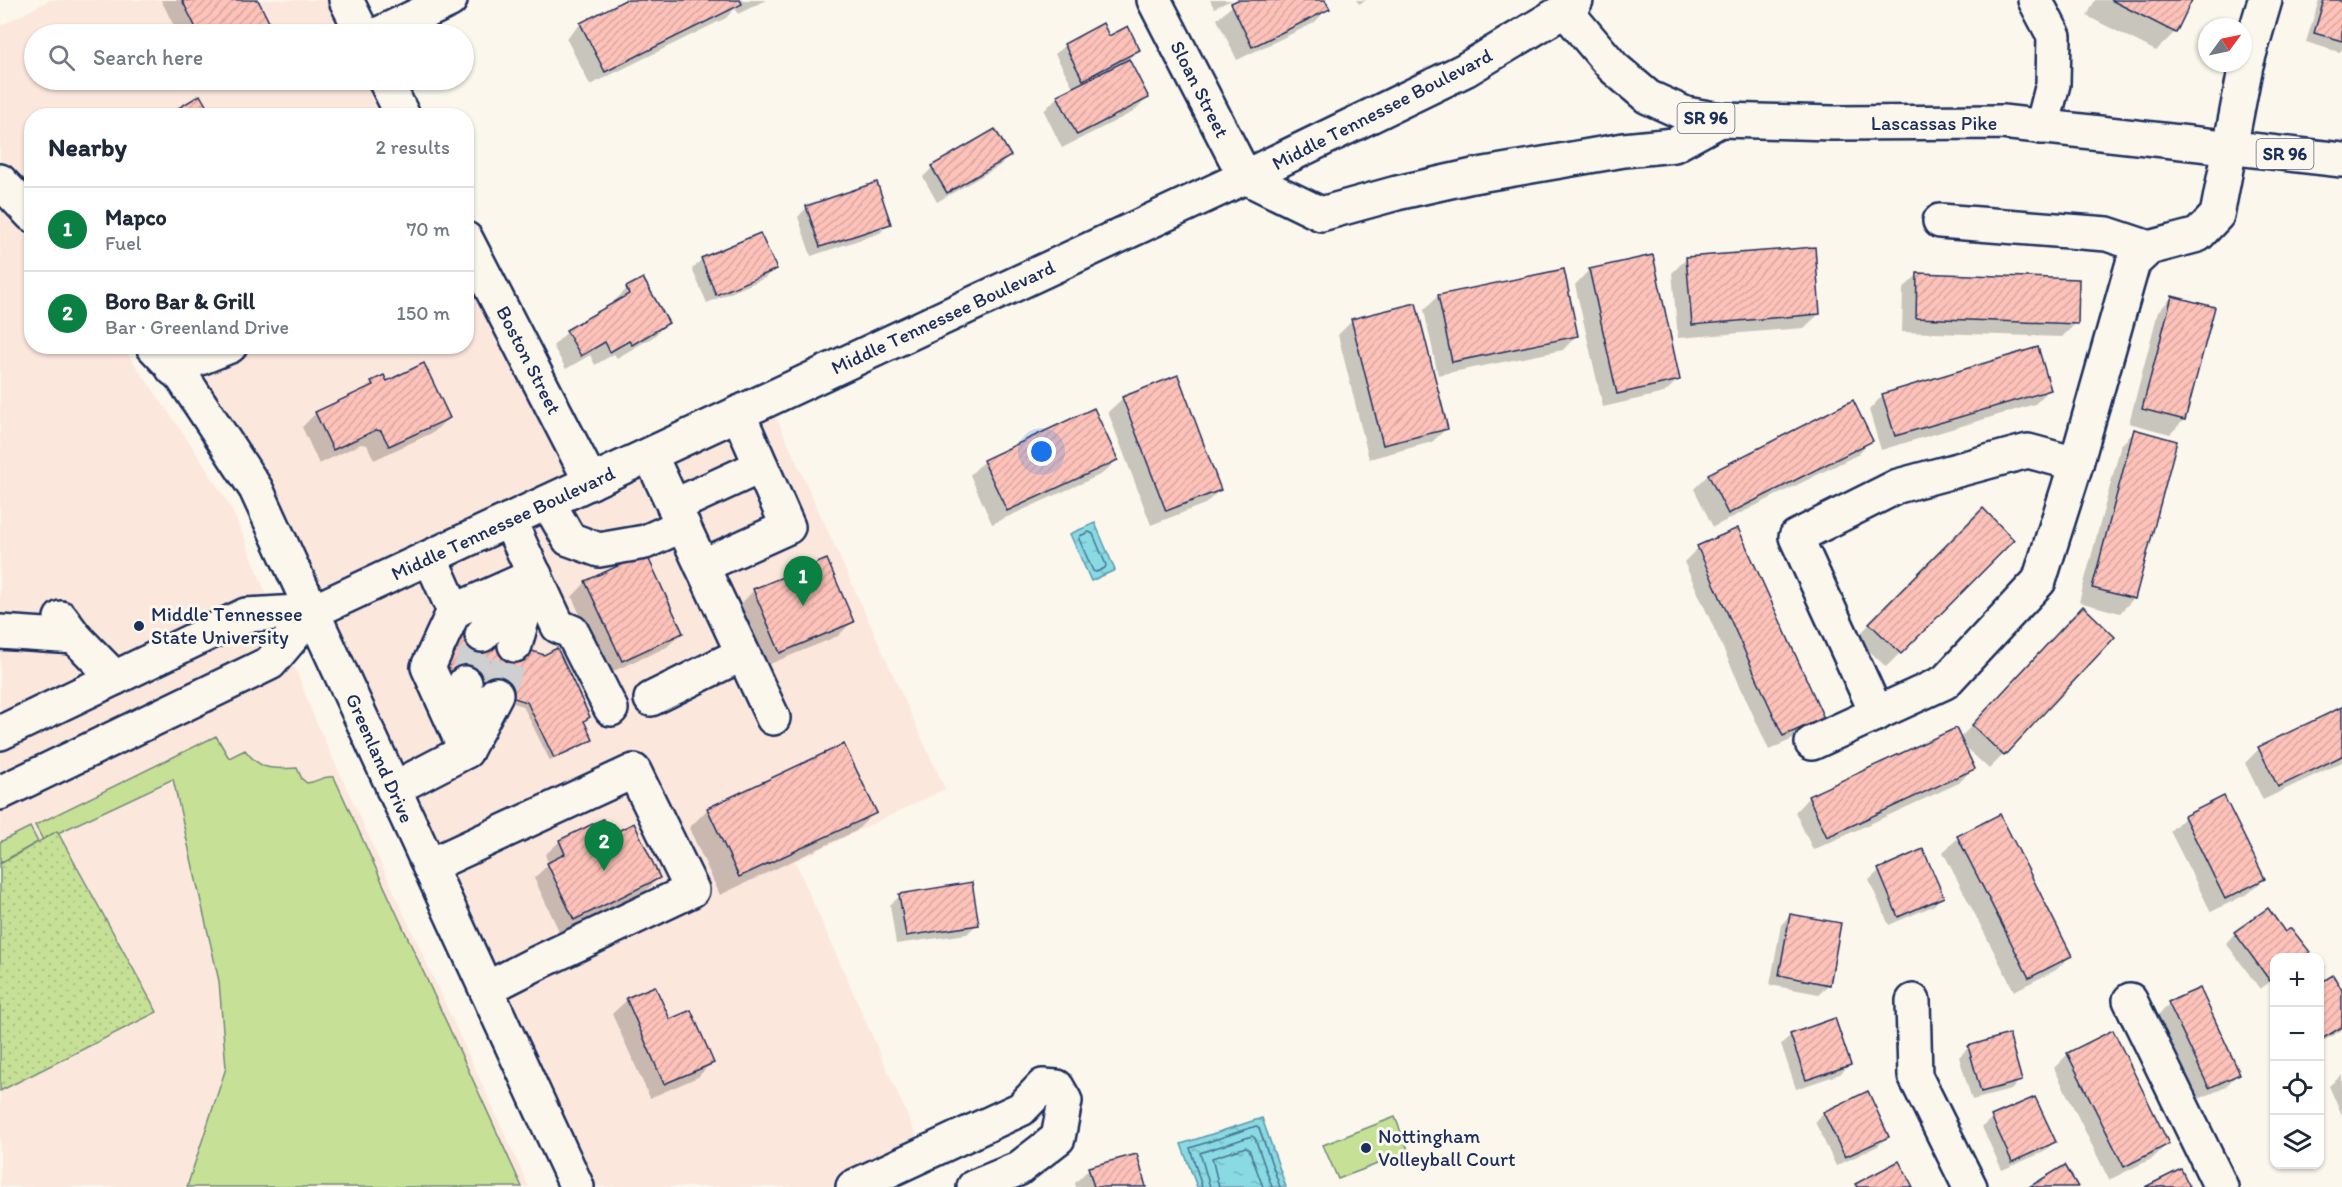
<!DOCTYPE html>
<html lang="en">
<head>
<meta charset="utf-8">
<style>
  :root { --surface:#fff; --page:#f6f6f7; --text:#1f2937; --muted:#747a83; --line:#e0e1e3; --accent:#0b8043 }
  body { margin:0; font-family:Itim,sans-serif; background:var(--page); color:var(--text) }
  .controls { position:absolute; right:18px; bottom:18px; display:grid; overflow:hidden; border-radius:12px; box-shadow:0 2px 4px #0004 }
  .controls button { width:54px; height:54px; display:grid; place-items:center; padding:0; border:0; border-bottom:2px solid var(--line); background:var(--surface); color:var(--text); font:30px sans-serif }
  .compass { position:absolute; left:2198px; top:18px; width:54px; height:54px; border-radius:50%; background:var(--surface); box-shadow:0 2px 4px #0004; rotate:57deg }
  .you { position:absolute; left:1042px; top:452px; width:21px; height:21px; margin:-15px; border:4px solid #fff; border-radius:50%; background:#1a73e8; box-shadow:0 0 0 9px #1a73e833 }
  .badge { display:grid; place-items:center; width:39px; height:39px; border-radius:50%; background:var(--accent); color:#fff; font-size:20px; font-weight:700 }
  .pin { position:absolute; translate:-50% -50px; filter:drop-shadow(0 2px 3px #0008) }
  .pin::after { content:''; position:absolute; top:32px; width:21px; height:18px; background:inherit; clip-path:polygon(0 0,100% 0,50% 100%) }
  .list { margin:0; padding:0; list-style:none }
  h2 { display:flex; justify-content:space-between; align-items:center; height:78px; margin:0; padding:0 24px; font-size:26px }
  h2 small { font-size:20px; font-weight:400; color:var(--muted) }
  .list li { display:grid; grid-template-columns:39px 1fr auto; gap:18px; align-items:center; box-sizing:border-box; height:84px; padding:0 24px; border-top:2px solid var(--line) }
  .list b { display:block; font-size:22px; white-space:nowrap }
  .list p { margin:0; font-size:20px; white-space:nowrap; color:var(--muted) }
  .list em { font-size:20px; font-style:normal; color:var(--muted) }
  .icon { flex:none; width:33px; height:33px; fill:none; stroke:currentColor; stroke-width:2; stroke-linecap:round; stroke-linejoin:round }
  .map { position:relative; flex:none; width:2342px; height:1187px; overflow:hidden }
  .search { position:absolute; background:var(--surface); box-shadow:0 2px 4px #0004; left:24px; top:24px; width:450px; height:66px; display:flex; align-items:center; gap:15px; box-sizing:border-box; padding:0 21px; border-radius:33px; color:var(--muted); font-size:22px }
  .panel { position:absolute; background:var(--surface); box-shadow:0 2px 4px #0004; left:24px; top:108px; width:450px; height:246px; border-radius:24px }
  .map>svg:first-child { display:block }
</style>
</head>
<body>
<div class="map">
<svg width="2342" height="1187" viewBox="0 0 2342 1187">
  <defs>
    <pattern id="park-dots" width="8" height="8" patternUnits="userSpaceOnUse" patternTransform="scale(1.5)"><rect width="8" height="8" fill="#c6e096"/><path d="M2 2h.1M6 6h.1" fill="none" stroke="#aac084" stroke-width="1.8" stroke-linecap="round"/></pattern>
    <pattern id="water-ripples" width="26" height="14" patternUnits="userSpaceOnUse" patternTransform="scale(1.5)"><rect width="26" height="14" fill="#89dae2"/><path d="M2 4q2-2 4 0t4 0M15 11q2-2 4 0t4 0" fill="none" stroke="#76bbc4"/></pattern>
    <pattern id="building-hatch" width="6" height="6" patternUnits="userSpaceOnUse" patternTransform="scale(1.5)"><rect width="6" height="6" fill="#fdc2b9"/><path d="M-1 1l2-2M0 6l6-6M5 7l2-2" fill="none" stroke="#d8a7a1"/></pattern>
  </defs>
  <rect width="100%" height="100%" fill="#fbf7ec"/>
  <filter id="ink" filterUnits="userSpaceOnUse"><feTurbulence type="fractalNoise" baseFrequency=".0167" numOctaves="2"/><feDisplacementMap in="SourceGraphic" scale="12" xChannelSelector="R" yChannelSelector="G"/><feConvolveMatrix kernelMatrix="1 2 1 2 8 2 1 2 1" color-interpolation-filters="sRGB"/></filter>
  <g filter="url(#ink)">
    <g fill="#fce7dd">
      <path d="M50 0H346L363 34H34V80H385L403 115 32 116 31 215 0 181V26Z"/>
      <path d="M0 208 31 241 32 346 123 347 190 443 228 503 243 534 314 717 529 1187H0Z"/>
      <path d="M467 246 583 486 768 399 945 789 795 861 924 1153 853 1187H577L314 611 153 347 466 346Z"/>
    </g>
    <g fill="#c6e096" stroke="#70887a" stroke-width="1.5">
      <path d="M216 736 229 758 245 750C261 771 272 769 297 768L302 779 307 783C318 782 323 775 334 777L522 1187H187L226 1068 219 981 173 779 43 840 35 825Z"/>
      <path d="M30 827 38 842 0 863V842Z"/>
      <path d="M1395 1117 1409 1152 1338 1179 1323 1145Z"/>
    </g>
    <path fill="url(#park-dots)" stroke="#70887a" stroke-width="1.5" d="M57 831 157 1012 0 1091V864Z"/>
    <g fill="url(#water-ripples)" stroke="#5d96ad" stroke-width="1.5">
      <path d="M1095 523 1115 570 1091 581 1070 534Z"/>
      <path d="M1262 1118 1286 1187H1197L1181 1144Z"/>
    </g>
    <g fill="#0003">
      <path d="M161 0H257L273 34H178Z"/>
      <path d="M629 0H766L738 14 735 8 726 18 590 85 566 38 581 24Z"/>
      <path d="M1210 0H1232L1214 8Z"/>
      <path d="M1239 0H1324L1328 8 1314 23 1237 60 1217 19Z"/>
      <path d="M1356 0H1366L1359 4Z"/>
      <path d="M2095 0H2191L2175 32 2156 51 2087 16Z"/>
      <path d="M2319 0H2342V50L2339 52 2306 42Z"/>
      <path d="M1109 38 1138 49 1128 60 1147 98 1133 112 1062 148 1044 111 1058 96 1074 89 1055 54 1065 45Z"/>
      <path d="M1009 156 999 166 937 202 923 177 932 168Z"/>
      <path d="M807 207 889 223 880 233 811 256 798 217Z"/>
      <path d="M760 235 775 268 765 278 707 303 692 269 701 260Z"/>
      <path d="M1687 258 1819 314 1804 328 1678 338 1672 273Z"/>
      <path d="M1589 270 1679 379 1664 393 1603 407 1575 285Z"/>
      <path d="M1918 274 2076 323 2062 337 1902 332 1903 289Z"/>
      <path d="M642 280 667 323 653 337 617 358 614 354 595 365 590 355 566 369 553 346 567 332 613 305 612 303 627 289Z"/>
      <path d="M1438 296 1577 335 1563 350 1438 375 1424 310Z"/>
      <path d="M2172 297 2184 420 2170 434 2129 423 2158 312Z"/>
      <path d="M1352 321 1447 428 1432 442 1369 459 1338 335Z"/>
      <path d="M372 383H386L448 418 434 432 374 460 367 445 361 444 319 464 302 427 316 413 364 391Z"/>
      <path d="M2049 390 2035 404 1881 450 1869 410 1883 395Z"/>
      <path d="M1123 398 1220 490 1205 504 1151 525 1108 412Z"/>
      <path d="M2135 431 2134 598 2120 613 2079 602 2121 445Z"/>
      <path d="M1871 440 1857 455 1713 527 1694 489 1708 475Z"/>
      <path d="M1117 460 1102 474 992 524 970 475 984 461Z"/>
      <path d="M1983 510 2012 540 1886 667 1856 638Z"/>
      <path d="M1698 548 1822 718 1808 732 1769 750 1684 562Z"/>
      <path d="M586 582 681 633 667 647 607 674 572 597Z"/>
      <path d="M754 590 852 622 838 636 765 666 740 605Z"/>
      <path d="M2069 622 2003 755 1989 769 1961 743 1973 768 1959 783 1813 850 1795 812 1809 797 1959 739Z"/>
      <path d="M454 632 583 721 591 740 587 744 550 761 523 706 438 679Z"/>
      <path d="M2342 708V762L2263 800 2245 763 2259 749Z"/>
      <path d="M708 809 875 812 856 831 720 895 689 828Z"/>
      <path d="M1999 816 2070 956 2056 970 2014 991 1943 852 1958 838Z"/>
      <path d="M2185 817 2264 879 2249 893 2211 912 2170 831Z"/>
      <path d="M609 837 659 878 644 892 560 933 534 878 549 864 545 855 560 841Z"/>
      <path d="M1922 851 1942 896 1933 906 1889 925 1869 880 1879 871Z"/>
      <path d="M900 896 977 924 967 934 896 944 890 905Z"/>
      <path d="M1790 915 1829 984 1819 994 1770 985 1781 925Z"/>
      <path d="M2235 933 2274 958V979L2260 989 2226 943Z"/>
      <path d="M2333 977 2342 993V1030L2320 1043V985Z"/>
      <path d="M627 1000 669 1021 712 1062 698 1077 650 1098 612 1014Z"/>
      <path d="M2169 1004 2238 1074 2224 1088 2194 1101 2155 1018Z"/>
      <path d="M1791 1035 1849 1065 1840 1074 1796 1089 1781 1044Z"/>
      <path d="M1969 1047 2020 1080 2011 1090 1972 1100 1959 1057Z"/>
      <path d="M2068 1054 2167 1144 2153 1158 2109 1180 2054 1068Z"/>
      <path d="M2342 1075V1116L2329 1086Z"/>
      <path d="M1824 1113 1888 1136 1878 1146 1836 1166 1815 1122Z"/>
      <path d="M1992 1118 2054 1142 2044 1152 2002 1170 1982 1127Z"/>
      <path d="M1089 1169 1145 1187H1076L1075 1183Z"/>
    </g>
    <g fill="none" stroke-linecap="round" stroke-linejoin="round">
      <g stroke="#477393" stroke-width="1.5">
        <path d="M1089 532 1093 534 1106 565 1105 568 1096 572 1093 571 1079 539 1080 536Z"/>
        <path d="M1202 1187 1190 1148 1256 1126 1259 1128 1280 1187"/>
        <path d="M1210 1187 1200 1153 1252 1136 1255 1138 1272 1187"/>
        <path d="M1219 1187 1212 1158 1246 1147 1249 1149 1263 1187"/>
      </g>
    </g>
    <g fill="url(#building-hatch)" stroke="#1b2f5e" stroke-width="1.5">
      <path d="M182 0H258L275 34H199Z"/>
      <path d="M625 0H740L742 4 605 72 580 23Z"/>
      <path d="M1238 0H1325L1330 9 1252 47 1231 3Z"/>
      <path d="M2111 0H2192L2176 33Z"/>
      <path d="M2324 0H2342V41L2314 33Z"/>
      <path d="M1103 23 1109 36 1128 26 1140 50 1083 80 1064 44Z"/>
      <path d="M1129 59 1149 98 1077 135 1057 95Z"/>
      <path d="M200 95 212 116H165Z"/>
      <path d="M995 129 1011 156 947 193 931 166Z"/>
      <path d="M877 182 891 224 820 247 806 206Z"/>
      <path d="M760 233 777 269 716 295 701 258Z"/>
      <path d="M1815 247 1820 314 1692 325 1686 257Z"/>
      <path d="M1653 255 1680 380 1617 394 1589 269Z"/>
      <path d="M1564 269 1578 336 1452 362 1438 295Z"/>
      <path d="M1917 273 2079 279 2078 324 1916 318Z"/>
      <path d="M643 278 669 323 632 345 629 341 610 352 605 342 581 356 566 330 629 294 626 287Z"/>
      <path d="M2172 296 2215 307 2185 420 2142 409Z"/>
      <path d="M1416 303 1448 429 1383 445 1351 319Z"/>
      <path d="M2038 347 2051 390 1895 436 1882 394Z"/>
      <path d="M424 363 450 418 389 446 381 431 376 430 333 450 315 412 373 385 371 381 384 375 387 381Z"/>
      <path d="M1178 375 1221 490 1166 511 1122 397Z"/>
      <path d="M1853 400 1873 441 1728 514 1708 474Z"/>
      <path d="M1094 408 1118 460 1007 511 983 460Z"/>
      <path d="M2134 429 2177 441 2135 599 2092 588Z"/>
      <path d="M1983 508 2014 540 1901 654 1869 623Z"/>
      <path d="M1738 528 1824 718 1783 736 1697 546Z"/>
      <path d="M646 553 683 633 622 661 585 581Z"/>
      <path d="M827 559 854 622 780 653 753 589Z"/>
      <path d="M2083 606 2115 637 2004 756 1972 725Z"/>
      <path d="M458 626 544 655 557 648 590 717 584 721 593 740 554 758 527 702 441 675Z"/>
      <path d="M2342 707V756L2278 787 2258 747Z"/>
      <path d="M1956 728 1975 769 1827 837 1808 796Z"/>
      <path d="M844 744 877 813 739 877 707 808Z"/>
      <path d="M2224 796 2265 879 2225 899 2184 816Z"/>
      <path d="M2000 814 2072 956 2029 978 1957 836Z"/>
      <path d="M603 819 610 835 634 823 660 878 574 920 547 863 565 854 559 840Z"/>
      <path d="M1923 849 1944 897 1898 917 1878 869Z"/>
      <path d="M972 882 979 925 906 936 899 894Z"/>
      <path d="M2268 908 2285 932 2291 928 2310 952 2302 958H2274V978L2270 981 2234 932Z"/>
      <path d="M1790 914 1841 923 1830 985 1779 975Z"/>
      <path d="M2333 975 2342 990V1027L2320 1040V983Z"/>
      <path d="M655 986 670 1019 691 1010 714 1063 664 1084 626 998Z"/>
      <path d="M2200 988 2240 1074 2209 1088 2168 1002Z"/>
      <path d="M1835 1018 1851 1065 1806 1080 1790 1034Z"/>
      <path d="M2113 1030 2169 1144 2124 1167 2067 1053Z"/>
      <path d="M2009 1034 2022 1081 1981 1092 1968 1046Z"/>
      <path d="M1868 1091 1889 1137 1845 1157 1823 1112Z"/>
      <path d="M2035 1097 2056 1142 2012 1162 1991 1116Z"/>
      <path d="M1137 1154 1146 1187H1094L1088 1167Z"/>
      <path d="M1899 1161 1913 1187H1857L1855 1184Z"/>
      <path d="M2065 1165 2078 1187H2029Z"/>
      <path d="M2181 1169 2190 1187H2145Z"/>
    </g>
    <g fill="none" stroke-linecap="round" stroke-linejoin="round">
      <g stroke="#cecfd0" stroke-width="33" stroke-dasharray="33 16" stroke-linecap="butt">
        <path d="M465 683 482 635"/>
        <path d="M496 694 515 645"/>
      </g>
      <defs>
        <g id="minor">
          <path d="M346 0 363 34"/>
          <path d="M1154 0 1245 177"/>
          <path d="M2035 0 2054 36 2053 84 2042 127"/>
          <path d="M379 34 450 0"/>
          <path d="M385 80 403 116"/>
          <path d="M0 181 32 215"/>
          <path d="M1940 221 2107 234 2149 248"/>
          <path d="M466 239 591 482"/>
          <path d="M153 346 183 378 256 489 577 1187"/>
          <path d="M173 369 230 346"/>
          <path d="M650 455 773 718"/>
          <path d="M548 502 569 539 599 550 645 542 683 525"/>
          <path d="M674 506 761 466"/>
          <path d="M509 520 558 626 572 632 611 709"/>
          <path d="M702 566 788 527 738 413"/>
          <path d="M454 611 535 575 482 635"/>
          <path d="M61 618 75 637 115 678"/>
          <path d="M0 632 75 637"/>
          <path d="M515 645 532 584"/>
          <path d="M465 683 466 751 496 694"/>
          <path d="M651 699 742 654"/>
          <path d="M1877 714 1796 537 1898 486 2028 451 2076 464"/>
          <path d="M1812 743 1945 682 2039 581 2076 464 2133 263 2149 248 2198 235 2217 215 2246 65 2265 0"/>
          <path d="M393 789 466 751 428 667 454 611 430 557"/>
          <path d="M429 866 634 771 692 890 533 965 486 989"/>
          <path d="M2130 1000 2221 1187"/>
          <path d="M1913 1001 1915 1076 1970 1187"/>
          <path d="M853 1187 1021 1109 1043 1086 1057 1087 1065 1101 1058 1138 1018 1169 974 1187"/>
        </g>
        <g id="major">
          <path d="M1565 10 1613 67 1648 97 1686 114 1720 120 1832 123 2002 122 2342 160"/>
          <path d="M1245 177 1321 214 1397 193 1473 176 1624 150 1674 145 1720 120"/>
          <path d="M0 733 246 615 314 611 1245 177 1465 70 1565 10 1576 0"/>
          <path d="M0 793 270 663 314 611"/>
        </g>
      </defs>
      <use href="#minor" stroke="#1b2f5e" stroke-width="38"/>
      <use href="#major" stroke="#1b2f5e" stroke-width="38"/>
      <use href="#minor" stroke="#fbf7ec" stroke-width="33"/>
      <use href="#major" stroke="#fbf7ec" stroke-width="33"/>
    </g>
  </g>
  <g fill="#1b2f5e" stroke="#fbf7ec" stroke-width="2">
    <circle cx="139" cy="626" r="6"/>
    <circle cx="1366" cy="1148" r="6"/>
  </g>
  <g text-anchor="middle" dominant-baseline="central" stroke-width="6" stroke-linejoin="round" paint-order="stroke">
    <g fill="#fbf7ec" stroke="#5e6b89" stroke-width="1.5">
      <rect x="1677.5" y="103" width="57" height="30" rx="4.5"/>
      <rect x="2256.5" y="139" width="57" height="30" rx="4.5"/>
    </g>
    <g font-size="18" font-weight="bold" fill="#1b2f5e">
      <text x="1706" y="118">SR 96</text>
      <text x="2285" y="154">SR 96</text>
    </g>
    <g font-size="20" fill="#1b2f5e" stroke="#fbf7ec">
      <text transform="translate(1200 89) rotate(63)">Sloan Street</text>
      <text transform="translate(1382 109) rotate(-27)">Middle Tennessee Boulevard</text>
      <text x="1934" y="123">Lascassas Pike</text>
      <text transform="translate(943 317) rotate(-25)">Middle Tennessee Boulevard</text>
      <text transform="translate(529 360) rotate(63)">Boston Street</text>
      <text transform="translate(503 523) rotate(-25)">Middle Tennessee Boulevard</text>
      <text transform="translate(380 758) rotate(66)">Greenland Drive</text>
    </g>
    <g font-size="20" fill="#1b2f5e" stroke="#fbf7ec" text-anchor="start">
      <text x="151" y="614">Middle Tennessee<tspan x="151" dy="23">State University</tspan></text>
      <text x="1378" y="1136">Nottingham<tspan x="1378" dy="23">Volleyball Court</tspan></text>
    </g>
  </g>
</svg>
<div class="controls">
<button>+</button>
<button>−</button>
<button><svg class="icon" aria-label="locate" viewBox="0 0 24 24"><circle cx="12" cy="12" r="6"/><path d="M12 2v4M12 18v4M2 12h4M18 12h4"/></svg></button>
<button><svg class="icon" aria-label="layers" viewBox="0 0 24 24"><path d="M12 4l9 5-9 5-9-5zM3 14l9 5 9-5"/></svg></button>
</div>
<svg class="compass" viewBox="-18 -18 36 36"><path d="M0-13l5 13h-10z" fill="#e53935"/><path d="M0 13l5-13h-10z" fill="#747a83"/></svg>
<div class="you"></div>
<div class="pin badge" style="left:803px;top:606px">1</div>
<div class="pin badge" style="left:604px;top:871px">2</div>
<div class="search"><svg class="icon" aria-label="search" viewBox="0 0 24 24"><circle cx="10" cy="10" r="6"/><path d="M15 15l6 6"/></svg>Search here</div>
<section class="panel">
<h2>Nearby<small>2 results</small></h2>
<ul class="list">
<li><span class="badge">1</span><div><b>Mapco</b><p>Fuel</p></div><em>70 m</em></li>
<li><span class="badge">2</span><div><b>Boro Bar &amp; Grill</b><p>Bar · Greenland Drive</p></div><em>150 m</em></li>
</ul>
</section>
</div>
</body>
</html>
